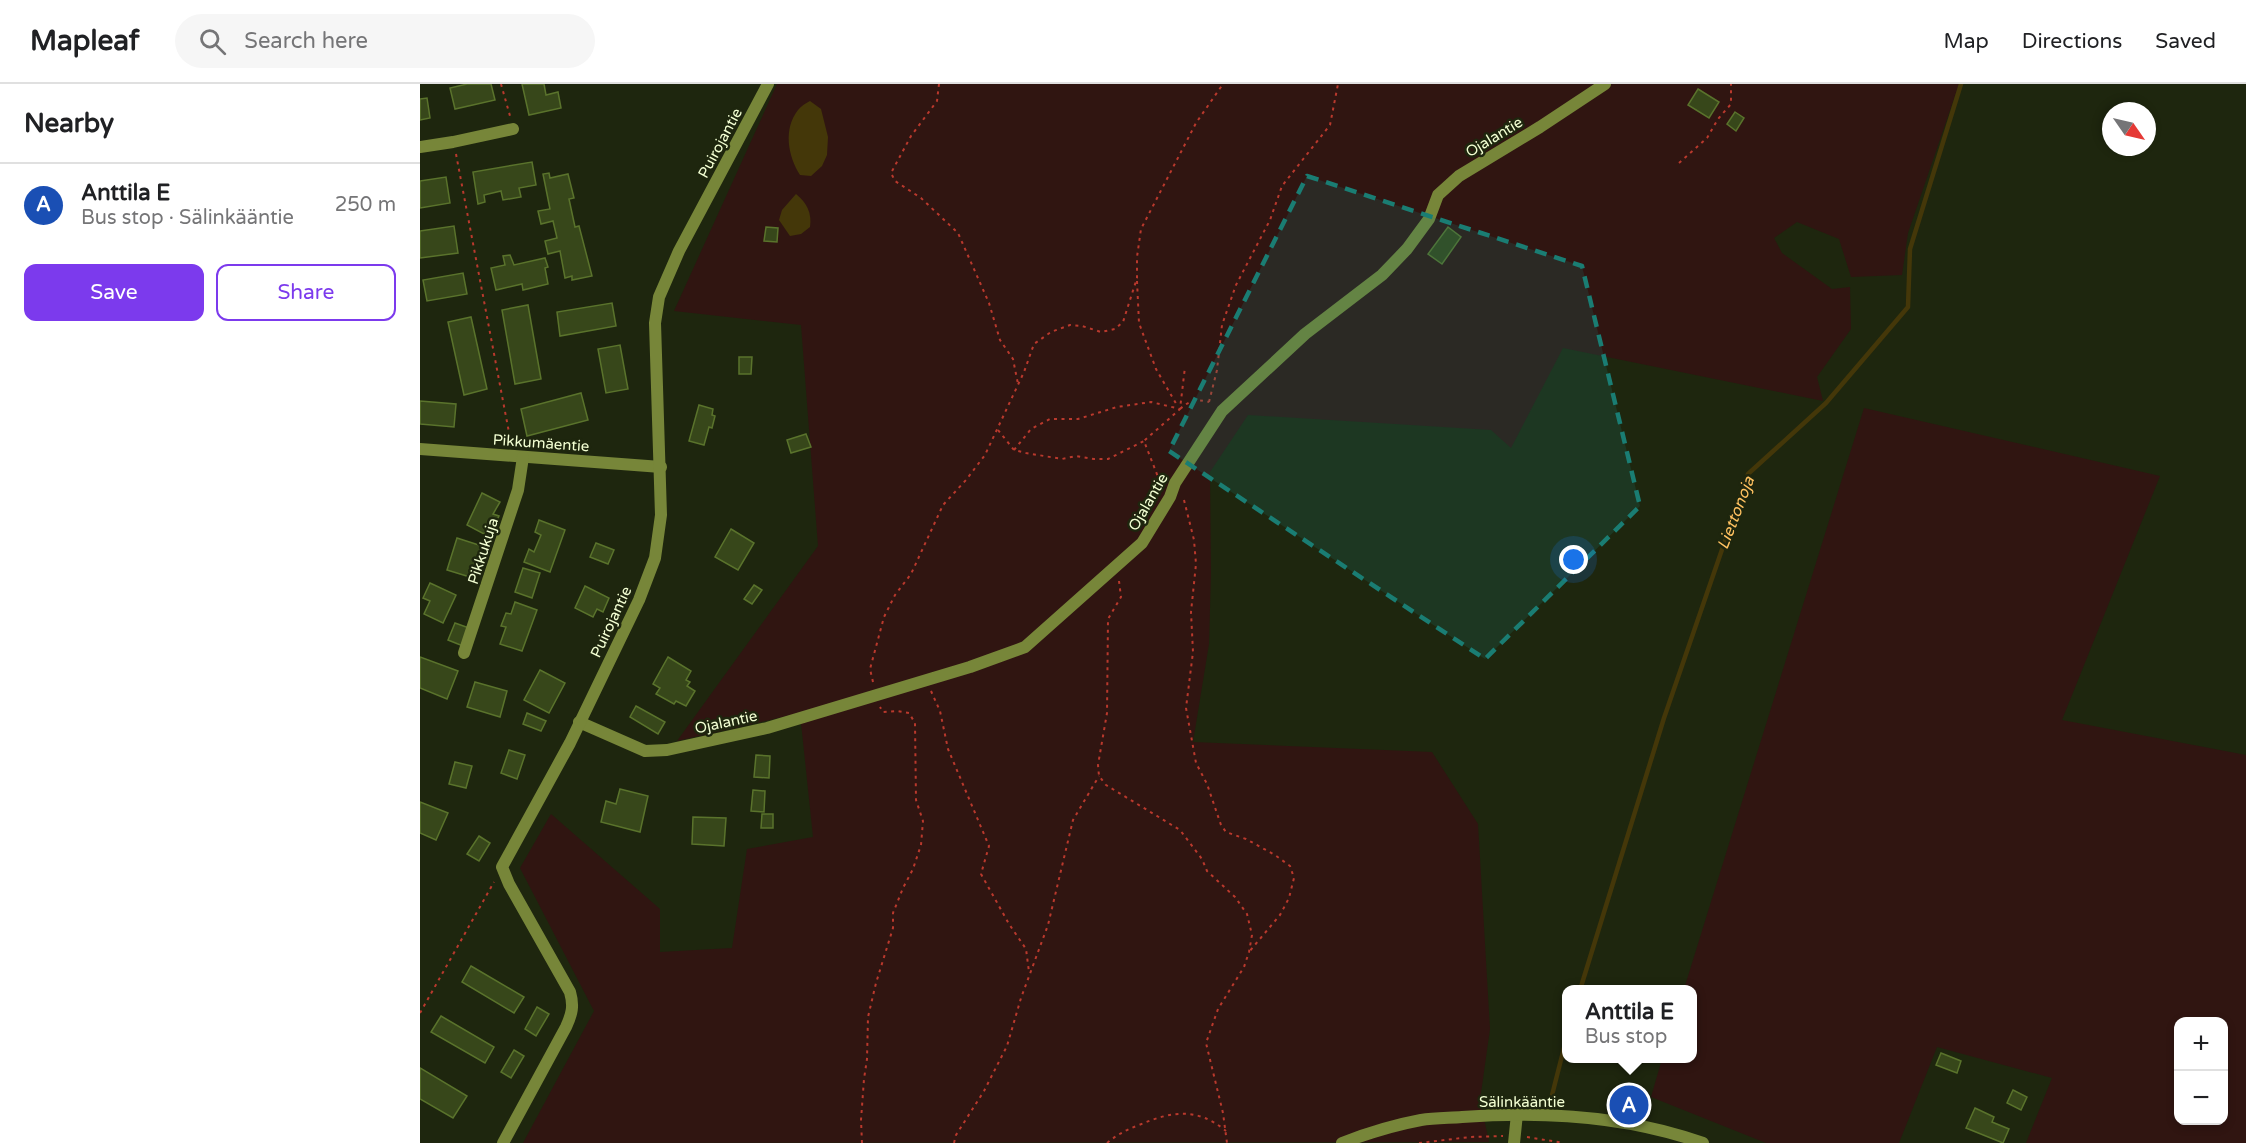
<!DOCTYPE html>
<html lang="en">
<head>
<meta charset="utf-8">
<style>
  :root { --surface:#fff; --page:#f6f6f6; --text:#202124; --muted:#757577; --line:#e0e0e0; --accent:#7c3aed }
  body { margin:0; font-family:"Varela Round",sans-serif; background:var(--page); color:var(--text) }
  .controls { position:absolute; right:18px; bottom:18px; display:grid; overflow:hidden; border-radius:12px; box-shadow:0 3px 9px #0003 }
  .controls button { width:54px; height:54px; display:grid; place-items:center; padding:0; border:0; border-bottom:2px solid var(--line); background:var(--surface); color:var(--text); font:30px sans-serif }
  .compass { position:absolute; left:1682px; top:18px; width:54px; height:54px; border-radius:50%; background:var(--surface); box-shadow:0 3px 9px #0003; rotate:124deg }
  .you { position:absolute; left:1154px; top:476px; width:21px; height:21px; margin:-15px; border:4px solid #fff; border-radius:50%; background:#1a73e8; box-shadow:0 0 0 9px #1a73e833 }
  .badge { display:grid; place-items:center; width:39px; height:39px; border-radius:50%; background:var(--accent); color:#fff; font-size:20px; font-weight:700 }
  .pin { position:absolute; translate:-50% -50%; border:3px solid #fff; box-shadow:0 2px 6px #0006 }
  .popup { position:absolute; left:1142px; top:901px; width:135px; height:78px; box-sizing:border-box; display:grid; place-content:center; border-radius:12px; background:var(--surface); filter:drop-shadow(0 2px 4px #0005); font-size:20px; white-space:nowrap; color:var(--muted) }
  .popup b { font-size:22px; color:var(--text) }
  .popup::after { content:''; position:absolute; left:50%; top:100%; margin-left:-12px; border:12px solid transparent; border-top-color:var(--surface) }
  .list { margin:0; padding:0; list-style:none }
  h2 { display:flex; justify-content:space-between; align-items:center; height:78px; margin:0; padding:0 24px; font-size:26px }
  h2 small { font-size:20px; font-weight:400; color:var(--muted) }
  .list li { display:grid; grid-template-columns:39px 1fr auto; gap:18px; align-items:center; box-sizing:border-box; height:84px; padding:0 24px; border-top:2px solid var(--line) }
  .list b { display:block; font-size:22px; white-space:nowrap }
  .list p { margin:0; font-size:20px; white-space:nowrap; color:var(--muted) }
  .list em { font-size:20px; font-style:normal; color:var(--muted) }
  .actions { display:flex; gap:12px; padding:18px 24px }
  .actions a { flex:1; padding:14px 0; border:2px solid var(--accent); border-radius:12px; text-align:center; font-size:21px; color:var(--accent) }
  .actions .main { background:var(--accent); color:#fff }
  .icon { flex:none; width:33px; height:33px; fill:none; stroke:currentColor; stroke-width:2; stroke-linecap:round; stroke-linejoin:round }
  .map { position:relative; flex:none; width:1826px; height:1059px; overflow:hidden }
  header { display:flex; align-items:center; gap:36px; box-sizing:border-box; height:84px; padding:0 30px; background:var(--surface); border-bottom:2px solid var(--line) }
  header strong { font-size:28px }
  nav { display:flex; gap:33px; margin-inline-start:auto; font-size:21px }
  .search { width:420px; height:54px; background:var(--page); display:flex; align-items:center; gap:15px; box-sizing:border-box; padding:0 21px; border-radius:33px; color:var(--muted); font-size:22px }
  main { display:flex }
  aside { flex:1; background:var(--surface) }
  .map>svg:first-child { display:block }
</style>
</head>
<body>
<header>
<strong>Mapleaf</strong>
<div class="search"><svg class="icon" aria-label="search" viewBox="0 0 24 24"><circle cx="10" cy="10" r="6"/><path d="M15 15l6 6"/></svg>Search here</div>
<nav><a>Map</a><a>Directions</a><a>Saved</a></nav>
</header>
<main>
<aside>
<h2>Nearby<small></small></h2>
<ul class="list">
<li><span class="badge" style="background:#1a4fb4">A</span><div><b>Anttila E</b><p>Bus stop · Sälinkääntie</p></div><em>250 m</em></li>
</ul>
<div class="actions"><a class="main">Save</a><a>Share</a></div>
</aside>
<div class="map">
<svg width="1826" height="1059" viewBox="0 0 1826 1059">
  <rect width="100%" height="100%" fill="#1e260e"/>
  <g fill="#301511" fill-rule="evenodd">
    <path d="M357 0H1539L1488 149 1482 191 1431 193 1419 155 1377 138 1354 154 1362 169 1412 205 1430 203 1431 245 1397 293 1403 317 1143 264 1091 364 1071 346 828 331 790 388 791 489 789 560 773 658 1012 668 1058 740 1070 945 1060 1016 1069 1058 103 1059 174 927 100 784 131 730 240 825V868L312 864 327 765 393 753 380 629 257 657 398 462 381 241 254 227Z"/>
    <path d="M1444 324 1740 392 1642 636 1826 671V1059H1606L1632 994 1517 963 1479 1059H1346L1231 1013 1242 975 1272 974V906L1264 905ZM1758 938H1804V1036H1758Z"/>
  </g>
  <g fill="#443709">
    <path d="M390 17 401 25 408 53 407 71 402 82 391 92 380 91C368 72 363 45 378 26 381 22 386 19 390 17Z"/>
    <path d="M376 110C387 119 392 129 390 143L381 150 370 152 359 136 362 126Z"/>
  </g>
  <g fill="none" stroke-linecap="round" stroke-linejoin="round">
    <g stroke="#443709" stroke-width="4.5">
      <path d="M1160 906 1244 634 1328 390 1406 319 1488 223 1490 165 1541 0"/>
      <path d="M1129 1023 1146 956"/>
    </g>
  </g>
  <g fill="#37471a" stroke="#5a732c" stroke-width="1.5">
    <path d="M47 0H71L75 16 35 25 30 4Z"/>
    <path d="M102 0H124L126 11 138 8 141 24 109 31Z"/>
    <path d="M1278 5 1299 18 1289 34 1268 21Z"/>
    <path d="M7 14 10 34 0 36V15Z"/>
    <path d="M1315 28 1324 34 1316 47 1307 40Z"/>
    <path d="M112 78 116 101 99 104 101 113 83 116 81 107 64 111 65 118 58 120 53 88Z"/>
    <path d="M129 89 130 94 148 90 154 114 149 115 155 143 159 142 172 192 152 196V192L145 194 140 167 128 170 125 157 137 154 133 137 121 140 118 127 130 125 123 90Z"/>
    <path d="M26 93 30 119 0 124V97Z"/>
    <path d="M34 142 38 169 0 174V147Z"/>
    <path d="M346 143 358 144 357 158 344 157Z"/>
    <path d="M1028 143 1041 153 1022 180 1008 170Z"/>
    <path d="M90 171 94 181 125 174 128 183 125 184 128 200 103 206 102 200 76 206 71 184 85 181 83 172Z"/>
    <path d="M43 189 47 210 7 217 3 196Z"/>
    <path d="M192 219 196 242 140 252 137 228Z"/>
    <path d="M108 221 121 295 95 300 82 226Z"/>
    <path d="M51 233 67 305 44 311 28 238Z"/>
    <path d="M200 261 208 305 186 309 178 265Z"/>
    <path d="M319 273H332L331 290H319Z"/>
    <path d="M161 309 168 336 107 352 101 325Z"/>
    <path d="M0 317 36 320 34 343 0 340Z"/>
    <path d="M279 321 293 325 292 331 295 332 292 344 289 343 284 361 269 357Z"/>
    <path d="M386 350 391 363 371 369 367 356Z"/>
    <path d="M62 409 80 418 73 430 79 432 74 443 68 440 64 450 47 441Z"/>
    <path d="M119 436 145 446 130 488 104 478 109 465 114 468 121 451 115 448Z"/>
    <path d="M311 445 334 459 318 486 295 473Z"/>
    <path d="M37 454 65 463 59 480 54 479 50 493 27 486Z"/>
    <path d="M176 459 194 466 188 480 170 473Z"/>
    <path d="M103 484 120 489 112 514 95 508Z"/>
    <path d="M10 499 36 511 23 539 4 530 10 517 3 514Z"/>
    <path d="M334 501 342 506 332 520 324 515Z"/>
    <path d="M165 502 189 514 183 528 177 525 173 533 155 524Z"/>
    <path d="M95 518 117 526 102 567 80 560 86 543 81 542 86 529 91 530Z"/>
    <path d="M35 539 49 544 43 562 28 556Z"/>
    <path d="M0 573 38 587 27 615 0 604Z"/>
    <path d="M248 573 271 587 266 596 270 598 267 602 275 607 266 622 256 617 254 620 236 610 240 604 233 600Z"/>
    <path d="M120 586 145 599 129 629 104 616Z"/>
    <path d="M55 598 87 607 80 633 47 623Z"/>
    <path d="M216 622 245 638 238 650 210 633Z"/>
    <path d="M107 629 126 637 121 647 103 640Z"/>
    <path d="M89 666 105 671 97 695 81 689Z"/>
    <path d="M336 671 350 672 349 694 334 693Z"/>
    <path d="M35 678 52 682 46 704 29 700Z"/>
    <path d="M200 705 228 712 220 748 181 738 186 717 196 720Z"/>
    <path d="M333 706 345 707 344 728 331 727Z"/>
    <path d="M0 718 28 729 16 756 0 749Z"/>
    <path d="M342 730H353V744H341Z"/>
    <path d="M273 733 306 734 304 762 272 760Z"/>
    <path d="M59 752 70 759 59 777 47 770Z"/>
    <path d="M51 882 104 913 94 929 42 898Z"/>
    <path d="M117 923 129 930 116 952 105 945Z"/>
    <path d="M21 932 74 963 65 979 11 948Z"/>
    <path d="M94 966 104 972 91 994 81 988Z"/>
    <path d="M1521 969 1541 977 1537 989 1516 981Z"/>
    <path d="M0 984 47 1012 33 1034 0 1015Z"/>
    <path d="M1593 1006 1607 1013 1601 1026 1587 1019Z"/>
    <path d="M1555 1024 1574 1033 1572 1038 1589 1045 1583 1059 1546 1044Z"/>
  </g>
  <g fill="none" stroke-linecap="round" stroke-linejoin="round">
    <g stroke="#b9392d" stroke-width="2" stroke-dasharray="3 4.5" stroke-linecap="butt">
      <path d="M81 0 90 32"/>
      <path d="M519 0 517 17 491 52 471 89 475 97 501 114 538 149 569 219 580 256 593 275 598 300"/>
      <path d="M36 70 91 359"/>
      <path d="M1259 79 1287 54 1298 35 1311 20V0"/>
      <path d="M717 197 719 239 736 285 758 323"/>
      <path d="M789 318 797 286 802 241 816 201 850 136 862 102 910 41 918 0"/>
      <path d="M760 325C770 316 776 315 789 318"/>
      <path d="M578 346 594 366 606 369 642 375 656 372 674 375H688L724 357"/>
      <path d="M594 366 611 345 630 335H658L697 323 731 318 760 325"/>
      <path d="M740 398 724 357 760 325 765 283"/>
      <path d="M764 416 774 456 776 480 771 528 773 568 766 624 776 679 787 700 801 741 806 748 826 755 855 771 870 782 874 794 869 814 860 831 829 868"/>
      <path d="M699 497 701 513 688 535 687 629 678 681 679 692 686 701 760 746 782 775 787 787 815 813 827 830 832 851 829 868 824 883 798 925 786 959 803 1029 807 1059"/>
      <path d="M453 598 450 585 464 533 475 511 491 490 523 421 546 396 565 371 604 288 614 260 631 248 650 241 662 242 681 248 695 245 703 238 717 194V173L721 145 776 39 803 0"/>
      <path d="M511 607 520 627 528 665 569 762 561 790 589 840 606 865 609 888"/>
      <path d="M0 929 74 798"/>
      <path d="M1107 1053 1144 1059"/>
      <path d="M442 1059 441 1036 444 995 447 975 448 933 456 899 473 844V829L483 804 493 785 501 761 503 737 496 716 495 639 489 629 477 627 463 628 460 623"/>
      <path d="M534 1059 536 1051 564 1007 587 962 601 914 628 841 653 736 679 692"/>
      <path d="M687 1059C698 1050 706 1046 719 1041 752 1027 777 1023 806 1047"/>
      <path d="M999 1059 1050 1053 1083 1052"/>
    </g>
    <g stroke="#778639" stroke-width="12">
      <path d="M0 63 33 58 93 45"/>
      <path d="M0 365 241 383"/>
      <path d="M44 569 98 406 103 373"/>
      <path d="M159 638 225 667 247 666 347 644 550 583 605 563 722 459 750 413 755 399 802 327 885 250 962 191 987 165 1009 135 1018 111 1039 92 1120 43 1185 0"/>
      <path d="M83 1059 146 943C152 930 154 922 150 908L89 800 82 783 150 659 219 516 235 474 241 431 235 239 239 213 259 167 348 0"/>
      <path d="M1094 1059 1097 1030"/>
    </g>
    <path stroke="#778639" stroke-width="12" d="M922 1059C948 1049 974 1041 1001 1036 1014 1034 1029 1034 1042 1033 1122 1027 1207 1032 1283 1059"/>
  </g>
  <path fill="#1a7d73" fill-opacity="0.2" stroke="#1a7d73" stroke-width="4.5" stroke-dasharray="12 8" stroke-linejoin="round" d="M887 92 1162 182 1220 422 1065 575 749 367Z"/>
  <g text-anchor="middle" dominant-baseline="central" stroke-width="5" stroke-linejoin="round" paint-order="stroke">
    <g font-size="15" fill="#f3ffd3" stroke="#1e260e">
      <text transform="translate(1074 53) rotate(-31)">Ojalantie</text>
      <text transform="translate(300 59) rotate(-62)">Puirojantie</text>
      <text transform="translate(121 359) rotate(4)">Pikkumäentie</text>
      <text transform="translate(728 418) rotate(-60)">Ojalantie</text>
      <text transform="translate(63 467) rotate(-72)">Pikkukuja</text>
      <text transform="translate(191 538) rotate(-65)">Puirojantie</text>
      <text transform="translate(306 638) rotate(-12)">Ojalantie</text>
      <text x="1102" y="1018">Sälinkääntie</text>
    </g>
    <g font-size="16" font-style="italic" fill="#ffc261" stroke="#1e260e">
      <text transform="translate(1316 429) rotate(-69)">Liettonoja</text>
    </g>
  </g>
</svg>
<div class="controls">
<button>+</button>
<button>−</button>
</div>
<svg class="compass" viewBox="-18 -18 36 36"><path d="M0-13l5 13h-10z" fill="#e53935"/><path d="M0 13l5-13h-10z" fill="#757577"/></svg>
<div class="you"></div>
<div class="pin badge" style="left:1209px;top:1021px;background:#1a4fb4">A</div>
<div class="popup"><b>Anttila E</b>Bus stop</div>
</div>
</main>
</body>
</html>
